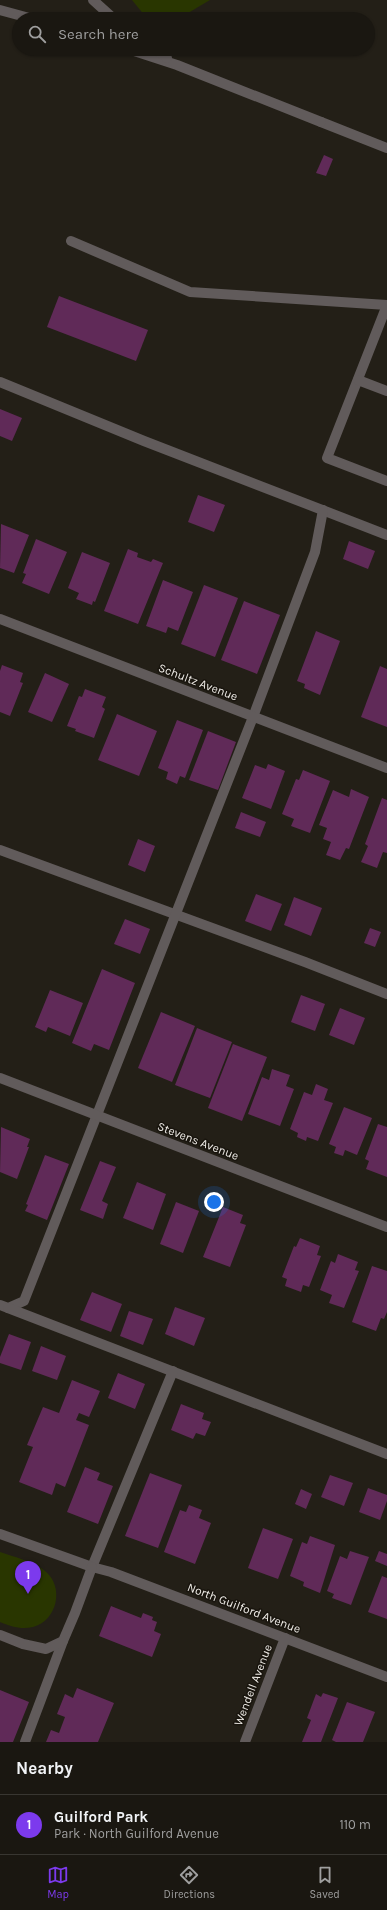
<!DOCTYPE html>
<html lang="en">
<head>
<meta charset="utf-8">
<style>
  :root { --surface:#1a1711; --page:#27241f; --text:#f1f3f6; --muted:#9f9f9f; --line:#383631; --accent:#7c3aed }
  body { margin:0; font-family:Karla,sans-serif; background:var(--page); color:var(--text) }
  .you { position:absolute; left:214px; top:1202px; width:14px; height:14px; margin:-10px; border:3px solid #fff; border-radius:50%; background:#1a73e8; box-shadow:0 0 0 6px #1a73e833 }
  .badge { display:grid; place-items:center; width:26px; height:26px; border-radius:50%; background:var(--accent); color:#fff; font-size:13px; font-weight:700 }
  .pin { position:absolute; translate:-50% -33px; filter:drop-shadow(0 1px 2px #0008) }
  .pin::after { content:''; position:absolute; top:21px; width:14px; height:12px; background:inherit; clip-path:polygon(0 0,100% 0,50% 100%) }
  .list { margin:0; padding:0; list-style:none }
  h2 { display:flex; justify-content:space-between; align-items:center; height:52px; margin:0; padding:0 16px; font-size:17px }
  h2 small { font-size:13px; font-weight:400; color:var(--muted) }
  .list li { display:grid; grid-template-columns:26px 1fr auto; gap:12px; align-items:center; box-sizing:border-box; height:60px; padding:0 16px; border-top:1px solid var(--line) }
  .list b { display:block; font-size:15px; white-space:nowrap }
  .list p { margin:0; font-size:13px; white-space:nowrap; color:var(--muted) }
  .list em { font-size:13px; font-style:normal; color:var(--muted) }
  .icon { flex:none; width:22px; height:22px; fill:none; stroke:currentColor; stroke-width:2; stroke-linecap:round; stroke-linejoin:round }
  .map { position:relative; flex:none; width:387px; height:1742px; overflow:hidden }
  .search { position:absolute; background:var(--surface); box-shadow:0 1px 3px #0004; left:12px; right:12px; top:12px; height:44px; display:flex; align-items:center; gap:10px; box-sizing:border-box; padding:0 14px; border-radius:22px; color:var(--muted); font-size:15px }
  .sheet { height:112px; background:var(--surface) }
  nav { display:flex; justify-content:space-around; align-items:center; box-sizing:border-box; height:56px; border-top:1px solid var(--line); background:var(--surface); font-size:11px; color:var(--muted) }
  nav a { display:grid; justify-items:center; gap:2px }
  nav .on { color:var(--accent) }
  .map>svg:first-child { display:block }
</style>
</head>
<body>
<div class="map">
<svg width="387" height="1742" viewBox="0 0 387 1742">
  <rect width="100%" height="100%" fill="#231f17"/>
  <g fill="#293600">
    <path d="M132 0H210L178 19H150L145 16Z"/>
    <path d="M0 1552C14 1557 33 1561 45 1571 65 1587 57 1621 33 1627 21 1630 10 1626 0 1622Z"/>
  </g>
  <g fill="#602a58">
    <path d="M324 155 333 159 326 176 316 173Z"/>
    <path d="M59 296 148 330 136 361 47 327Z"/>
    <path d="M0 409 22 418 12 441 0 436Z"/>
    <path d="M198 495 225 505 214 532 188 522Z"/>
    <path d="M1 524 29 535 14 573 0 568Z"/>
    <path d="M36 539 67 552 49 594 22 583 26 574 23 573Z"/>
    <path d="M349 541 375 551 368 569 343 559Z"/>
    <path d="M128 549 138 553 137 557 151 562 153 559 163 563 138 624 104 611Z"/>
    <path d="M82 552 110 563 95 602 93 601 92 605 76 599 79 593 68 588Z"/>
    <path d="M163 580 193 592 178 631 168 627 166 633 146 626Z"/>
    <path d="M204 585 238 598 215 657 181 644Z"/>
    <path d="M244 601 280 615 257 674 221 660Z"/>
    <path d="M316 631 340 641 320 695 304 688 305 684 297 681Z"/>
    <path d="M2 665 23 673 20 682 23 683 10 716 0 712V671Z"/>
    <path d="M380 666 387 669V727L361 717Z"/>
    <path d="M45 673 69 684 52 722 28 712Z"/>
    <path d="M85 689 106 697 102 707 105 709 94 738 75 731 76 729 67 726 79 696 82 697Z"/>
    <path d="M117 714 157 731 139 776 98 760Z"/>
    <path d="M177 720 203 730 185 778 180 776 177 784 166 779 168 772 158 768Z"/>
    <path d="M208 731 236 742 218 790 189 780Z"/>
    <path d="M268 764 285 771 271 809 242 798 255 765 266 769Z"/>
    <path d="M303 770 330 781 310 833 291 826 294 819 282 814 296 779 299 780Z"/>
    <path d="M351 789 369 797 349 849 346 848 340 860 326 855 331 842 323 839 327 828 319 825 333 790 349 797Z"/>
    <path d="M382 798 387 800V853L383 852 377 868 361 862 368 846 365 844Z"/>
    <path d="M241 812 266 822 260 837 235 828Z"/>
    <path d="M138 839 155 846 145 872 128 865Z"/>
    <path d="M256 894 282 904 271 931 245 921Z"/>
    <path d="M294 897 322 908 311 936 284 925Z"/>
    <path d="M125 919 150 929 140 954 114 944Z"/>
    <path d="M370 928 381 932 375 947 364 943Z"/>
    <path d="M102 969 135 983 109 1050 94 1044 91 1051 72 1043Z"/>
    <path d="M50 990 83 1003 70 1036 48 1027 46 1032 35 1027Z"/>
    <path d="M301 995 325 1004 315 1031 291 1022Z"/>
    <path d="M340 1008 365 1018 354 1045 329 1035Z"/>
    <path d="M161 1012 195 1026 172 1082 138 1068Z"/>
    <path d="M197 1028 232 1042 210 1098 175 1085Z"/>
    <path d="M233 1044 267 1057 242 1121 208 1108Z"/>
    <path d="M272 1069 290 1075 286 1086 294 1089 280 1126 248 1114 262 1077 269 1080Z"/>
    <path d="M316 1084 328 1089 324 1100 333 1103 318 1141 307 1137 306 1141 297 1137 298 1133 290 1129 304 1092 312 1095Z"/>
    <path d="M344 1107 372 1118 357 1155 345 1150 343 1156 334 1153 336 1147 329 1144Z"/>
    <path d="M378 1124 387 1127V1177L366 1169 369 1161 365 1159Z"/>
    <path d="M1 1127 30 1139 27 1147H29L17 1179 0 1172Z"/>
    <path d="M45 1155 69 1164 47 1220 25 1211 28 1205 26 1204Z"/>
    <path d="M100 1161 116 1167 102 1201 108 1204 103 1219 80 1210Z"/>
    <path d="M137 1182 166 1194 153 1230 123 1218Z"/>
    <path d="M176 1202 199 1211 183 1253 160 1244Z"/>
    <path d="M223 1207 243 1215 240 1223 246 1225 230 1267 203 1257Z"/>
    <path d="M300 1238 320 1246 317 1255 321 1256 309 1287 303 1285 301 1292 285 1286 287 1279 282 1277 294 1246 296 1247Z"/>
    <path d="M338 1254 358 1262 355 1270 359 1271 344 1308 329 1303 332 1295 320 1290 331 1261 335 1263Z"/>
    <path d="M372 1266 387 1271V1312L384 1319 381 1318 376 1331 352 1322Z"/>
    <path d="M92 1292 122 1304 111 1332 80 1320Z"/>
    <path d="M175 1307 205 1318 194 1346 165 1334Z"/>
    <path d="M129 1311 153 1319 143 1345 120 1336Z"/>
    <path d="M9 1334 31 1342 21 1370 0 1363V1357Z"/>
    <path d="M41 1346 66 1356 57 1380 32 1371Z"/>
    <path d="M118 1373 145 1384 135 1409 108 1398Z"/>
    <path d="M72 1380 100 1391 89 1417 79 1413 76 1420 89 1425 65 1487 56 1483 52 1495 19 1482 33 1447 27 1445 43 1407 59 1413Z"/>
    <path d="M181 1404 204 1413 202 1419 211 1422 205 1436 196 1433 193 1439 171 1430Z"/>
    <path d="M85 1467 100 1473 97 1480 113 1486 98 1524 67 1512Z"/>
    <path d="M150 1473 182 1485 158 1548 125 1536Z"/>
    <path d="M330 1475 353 1483 344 1506 321 1497Z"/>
    <path d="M368 1488 387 1495V1501L380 1520 359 1512Z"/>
    <path d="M301 1489 312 1494 306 1509 295 1504Z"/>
    <path d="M189 1505 202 1510 199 1518 211 1523 195 1564 164 1552 180 1510 186 1512Z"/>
    <path d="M263 1528 293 1539 278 1579 248 1568Z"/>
    <path d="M310 1536 335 1545 320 1593 303 1586 304 1582 290 1576 302 1542 307 1544Z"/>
    <path d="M350 1551 369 1557 351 1605 332 1598 334 1594 327 1591 340 1556 347 1559Z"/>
    <path d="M379 1551 387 1554V1566L375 1561Z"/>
    <path d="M382 1576 387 1578V1619L368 1612Z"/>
    <path d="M111 1606 141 1618 143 1613 153 1617 152 1620 157 1622 154 1631 161 1634 152 1657 99 1636Z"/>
    <path d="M77 1688 114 1703 98 1742H46L51 1730 59 1733 65 1717 57 1714 65 1694 73 1698Z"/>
    <path d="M0 1690 29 1702 13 1742H0Z"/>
    <path d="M323 1693 338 1698 321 1742H302L311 1720 307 1718 316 1694 321 1697Z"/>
    <path d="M347 1702 375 1712 363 1742H336L332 1740Z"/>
  </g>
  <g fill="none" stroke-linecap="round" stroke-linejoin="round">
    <g stroke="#615b5b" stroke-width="10">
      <path d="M321 122 387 148"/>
      <path d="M71 241 190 292 387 305"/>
      <path d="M387 305 327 458 387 481"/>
      <path d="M358 380 387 391"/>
      <path d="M0 382 144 441 387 535"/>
      <path d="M0 850 305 962 387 994"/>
      <path d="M0 1305 8 1308 24 1301 253 717 315 552 323 510"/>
      <path d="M8 1308 387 1454"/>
      <path d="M92 1567 173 1371"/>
      <path d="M25 1742 63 1641"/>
    </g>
    <g stroke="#615b5b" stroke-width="10">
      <path d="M93 0 114 19"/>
      <path d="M0 10 33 19"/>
      <path d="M128 49 177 65 321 122"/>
      <path d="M154 49 167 58"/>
      <path d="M0 619 387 768"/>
      <path d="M0 1078 387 1227"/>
      <path d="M0 1534 92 1567 111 1572 387 1677"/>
      <path d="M0 1635 23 1644 46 1649 63 1641 75 1613 92 1567"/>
      <path d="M245 1742 285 1638"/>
    </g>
  </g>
  <g text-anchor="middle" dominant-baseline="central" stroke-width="3" stroke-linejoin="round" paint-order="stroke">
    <g font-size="12" fill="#edeae5" stroke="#19150e">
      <text transform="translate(198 682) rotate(21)">Schultz Avenue</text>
      <text transform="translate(198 1141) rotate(21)">Stevens Avenue</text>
      <text transform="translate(244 1608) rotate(21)">North Guilford Avenue</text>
      <text transform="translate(253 1685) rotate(-69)">Wendell Avenue</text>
    </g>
  </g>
</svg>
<div class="you"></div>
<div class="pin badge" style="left:28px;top:1594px">1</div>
<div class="search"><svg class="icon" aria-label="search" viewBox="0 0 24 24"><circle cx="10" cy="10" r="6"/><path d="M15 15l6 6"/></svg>Search here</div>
</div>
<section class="sheet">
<h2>Nearby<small></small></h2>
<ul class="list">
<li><span class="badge">1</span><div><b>Guilford Park</b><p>Park · North Guilford Avenue</p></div><em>110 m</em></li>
</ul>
</section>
<nav>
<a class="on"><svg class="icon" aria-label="map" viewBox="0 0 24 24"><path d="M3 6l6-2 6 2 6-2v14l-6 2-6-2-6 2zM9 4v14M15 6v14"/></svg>Map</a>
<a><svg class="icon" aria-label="directions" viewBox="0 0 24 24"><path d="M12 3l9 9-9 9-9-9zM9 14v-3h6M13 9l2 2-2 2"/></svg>Directions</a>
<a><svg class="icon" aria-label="saved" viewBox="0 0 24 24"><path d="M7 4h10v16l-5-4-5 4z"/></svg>Saved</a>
</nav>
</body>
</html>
